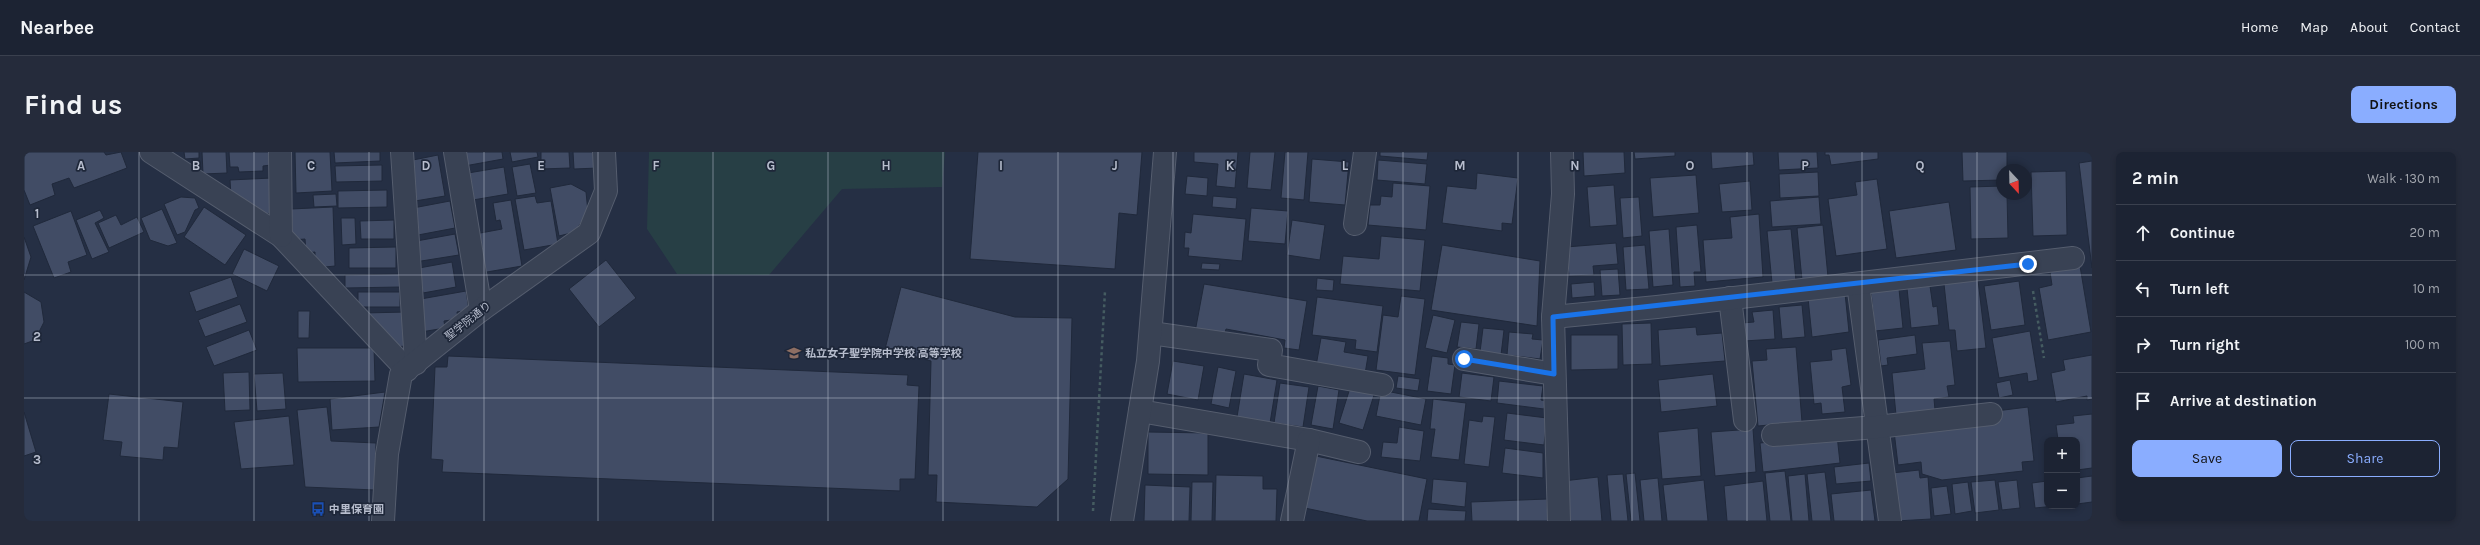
<!DOCTYPE html>
<html lang="en">
<head>
<meta charset="utf-8">
<style>
  :root { --surface:#1c2333; --page:#252b3b; --text:#f1f3f6; --muted:#a0a4ac; --line:#3a404e; --accent:#8aadff }
  body { margin:0; font-family:Karla,"Noto Sans JP",sans-serif; background:var(--page); color:var(--text) }
  .controls { position:absolute; right:12px; bottom:12px; display:grid; overflow:hidden; border-radius:8px; box-shadow:0 2px 6px #0003 }
  .controls button { width:36px; height:36px; display:grid; place-items:center; padding:0; border:0; border-bottom:1px solid var(--line); background:var(--surface); color:var(--text); font:20px sans-serif }
  .compass { position:absolute; left:1972px; top:12px; width:36px; height:36px; border-radius:50%; background:var(--surface); box-shadow:0 2px 6px #0003; rotate:158deg }
  .stop { position:absolute; width:12px; height:12px; margin:-9px; border:3px solid #1a73e8; border-radius:50%; background:#fff }
  .stop.end { background:#1a73e8; border-color:#fff; box-shadow:0 1px 4px #0008 }
  .list { margin:0; padding:0; list-style:none }
  h2 { display:flex; justify-content:space-between; align-items:center; height:52px; margin:0; padding:0 16px; font-size:17px }
  h2 small { font-size:13px; font-weight:400; color:var(--muted) }
  .list li { display:grid; grid-template-columns:26px 1fr auto; gap:12px; align-items:center; box-sizing:border-box; height:56px; padding:0 16px; border-top:1px solid var(--line) }
  .list b { display:block; font-size:15px; white-space:nowrap }
  .list em { font-size:13px; font-style:normal; color:var(--muted) }
  .actions { display:flex; gap:8px; padding:12px 16px }
  .actions a { flex:1; padding:9px 0; border:1px solid var(--accent); border-radius:8px; text-align:center; font-size:14px; color:var(--accent) }
  .actions .main { background:var(--accent); color:#111 }
  .icon { flex:none; width:22px; height:22px; fill:none; stroke:currentColor; stroke-width:2; stroke-linecap:round; stroke-linejoin:round }
  .map { position:relative; flex:none; width:2068px; height:369px; overflow:hidden; border-radius:8px }
  header { display:flex; align-items:center; gap:24px; box-sizing:border-box; height:56px; padding:0 20px; background:var(--surface); border-bottom:1px solid var(--line) }
  header strong { font-size:19px }
  nav { display:flex; gap:22px; margin-inline-start:auto; font-size:14px }
  .intro { display:flex; align-items:center; justify-content:space-between; box-sizing:border-box; height:96px; padding:0 24px }
  h1 { margin:0; font-size:28px }
  .button { padding:10px 18px; border-radius:8px; background:var(--accent); color:#111; font-size:14px; font-weight:700 }
  main { display:flex; gap:24px; padding:0 24px }
  aside { flex:1; background:var(--surface); border-radius:8px; box-shadow:0 2px 6px #0003 }
  .map>svg:first-child { display:block }
</style>
</head>
<body>
<header>
<strong>Nearbee</strong>
<nav><a>Home</a><a>Map</a><a>About</a><a>Contact</a></nav>
</header>
<div class="intro"><h1>Find us</h1><a class="button">Directions</a></div>
<main>
<div class="map">
<svg width="2068" height="369" viewBox="0 0 2068 369">
  <rect width="100%" height="100%" fill="#252f44"/>
  <path fill="#273f45" d="M625 0H921L918 35 818 37 745 123 653 122 623 77Z"/>
  <g fill="#414c65" stroke="#20293b">
    <path d="M0 0H80L82 3 97 0 103 16 50 36 45 26 28 32 31 43 6 53 0 38Z"/>
    <path d="M160 0H175V6L161 7Z"/>
    <path d="M178 0H202L203 21 179 22Z"/>
    <path d="M205 0H246L247 13 239 14V19L215 20 214 15H206Z"/>
    <path d="M271 0H306L308 39 272 41Z"/>
    <path d="M310 0H356V9L311 11Z"/>
    <path d="M433 0H478L479 7 435 15Z"/>
    <path d="M486 0H513L514 5 488 10Z"/>
    <path d="M517 0H545L546 16 517 17Z"/>
    <path d="M549 0H574V16L550 17Z"/>
    <path d="M954 0H1118L1113 63 1095 61 1091 117 946 107Z"/>
    <path d="M1170 0H1214L1211 36 1192 34 1194 12 1170 10Z"/>
    <path d="M1226 0H1251L1247 38 1223 36Z"/>
    <path d="M1261 0H1284L1280 48 1257 46Z"/>
    <path d="M1356 0H1404L1403 8 1356 4Z"/>
    <path d="M1559 0H1600L1601 21 1560 24Z"/>
    <path d="M1610 0H1651V4L1611 7Z"/>
    <path d="M1687 0H1729L1730 13 1688 17Z"/>
    <path d="M1754 0H1793L1794 16 1755 18Z"/>
    <path d="M1801 0H1854V7L1807 13 1805 3H1801Z"/>
    <path d="M1938 0H1983V18H1978V28L1939 29Z"/>
    <path d="M414 3 421 44 391 49 384 9Z"/>
    <path d="M1288 7 1325 10 1321 53 1285 50Z"/>
    <path d="M1354 8 1403 12 1401 32 1353 28Z"/>
    <path d="M2068 9V116L2055 11Z"/>
    <path d="M506 12 512 41 493 44 488 15Z"/>
    <path d="M358 13V29L312 30 311 14Z"/>
    <path d="M480 15 484 42 443 49 438 22Z"/>
    <path d="M2042 19 2043 83 2009 84 2007 20Z"/>
    <path d="M1794 20 1795 44 1756 46 1755 22Z"/>
    <path d="M1453 21 1494 26 1488 72 1478 71V79L1418 71 1423 34 1452 37Z"/>
    <path d="M1672 23 1675 61 1629 65 1626 26Z"/>
    <path d="M1163 24 1184 26 1183 44 1161 42Z"/>
    <path d="M248 26 250 61 233 63 207 44 206 28Z"/>
    <path d="M1853 27 1863 97 1812 104 1804 47 1833 43 1831 30Z"/>
    <path d="M1726 29 1728 58 1698 60 1695 32Z"/>
    <path d="M1369 31 1406 34 1402 78 1344 73 1346 53H1356L1357 44 1368 45Z"/>
    <path d="M547 32 562 40 564 60 551 80 535 84 526 36Z"/>
    <path d="M1590 33 1593 73 1566 75 1563 35Z"/>
    <path d="M1978 34V42H1983L1984 86 1947 87 1946 35Z"/>
    <path d="M363 38V55L314 56V39Z"/>
    <path d="M312 42 313 54 290 55 289 43Z"/>
    <path d="M511 44 513 51 527 49 534 92 500 98 491 47Z"/>
    <path d="M1189 44 1213 46 1212 57 1188 55Z"/>
    <path d="M157 45 171 46 175 56 171 58 161 80 153 83 140 52Z"/>
    <path d="M1615 45 1618 84 1599 86 1596 46Z"/>
    <path d="M1795 45 1797 72 1748 75 1746 49Z"/>
    <path d="M487 48 498 114 457 121 451 82 478 77 476 68 472 69 469 51Z"/>
    <path d="M426 49 431 76 394 83 389 56Z"/>
    <path d="M1925 50 1932 98 1872 106 1865 59Z"/>
    <path d="M180 55 222 83 201 113 160 85Z"/>
    <path d="M309 55 311 114 291 116V100L282 101 281 87 269 88 267 57Z"/>
    <path d="M1227 56 1264 59 1261 92 1224 89Z"/>
    <path d="M138 57 153 91 144 94 126 88 117 66Z"/>
    <path d="M76 58 80 66 71 71 85 100 68 107 52 68Z"/>
    <path d="M47 59 63 103 44 110 47 120 30 126 9 74Z"/>
    <path d="M1169 62 1222 67 1218 109 1164 104 1165 96H1160L1161 80 1167 81Z"/>
    <path d="M1735 62 1739 125 1682 130 1679 88 1708 86 1706 65Z"/>
    <path d="M92 63 97 73 113 65 120 80 85 96 74 71Z"/>
    <path d="M317 66H331L332 92 318 93Z"/>
    <path d="M370 68V87H337L336 69Z"/>
    <path d="M1268 68 1301 73 1296 108 1263 103Z"/>
    <path d="M1673 73 1677 120H1670L1671 134 1656 135 1652 75Z"/>
    <path d="M1799 73 1804 125 1778 128 1773 76Z"/>
    <path d="M1645 77 1649 133 1629 135 1625 79Z"/>
    <path d="M1767 77 1772 129 1748 131 1743 79Z"/>
    <path d="M431 82 435 103 391 110 387 90Z"/>
    <path d="M1357 84 1401 88 1396 139 1316 132 1319 104 1355 107Z"/>
    <path d="M0 85 7 105 0 128Z"/>
    <path d="M1592 91 1594 112 1569 114 1570 123 1545 124 1542 95Z"/>
    <path d="M1418 93 1516 109 1513 174 1407 158Z"/>
    <path d="M1621 93 1625 137 1602 138 1599 95Z"/>
    <path d="M372 95V116H325V96Z"/>
    <path d="M220 97 255 114 243 139 208 122Z"/>
    <path d="M582 108 612 146 575 175 545 137Z"/>
    <path d="M428 110 432 135 399 141 395 116Z"/>
    <path d="M1178 111 1196 112 1195 118 1177 117Z"/>
    <path d="M2056 114 2067 180 2024 188 2015 136 2028 133 2026 120Z"/>
    <path d="M1594 117 1596 143 1578 144 1576 118Z"/>
    <path d="M376 122V135L321 136V123Z"/>
    <path d="M207 125 214 145 172 160 165 140Z"/>
    <path d="M1293 126 1310 128 1309 139 1292 138Z"/>
    <path d="M1954 128 1962 196 1933 199 1931 178H1925L1920 132Z"/>
    <path d="M1995 129 2001 173 1967 178 1960 134Z"/>
    <path d="M1570 130 1571 144 1548 146 1547 132Z"/>
    <path d="M1180 132 1283 149 1275 198 1260 196 1261 188 1202 177 1200 185 1171 180Z"/>
    <path d="M1906 134 1909 155 1913 154 1915 173 1887 176 1883 136Z"/>
    <path d="M877 135 991 165 1048 166 1044 327 1013 355 912 350 913 323H904L907 209 861 197Z"/>
    <path d="M1875 137 1879 176 1851 179 1847 140Z"/>
    <path d="M442 139 445 158 433 160 434 167 420 169 421 176 397 180 391 148Z"/>
    <path d="M0 140 17 150 20 170 11 188 0 192Z"/>
    <rect x="334" y="140" width="42" height="15"/>
    <path d="M1821 141 1825 180 1788 185 1784 146Z"/>
    <path d="M1377 144 1401 147 1391 223 1352 218 1359 163 1374 165Z"/>
    <path d="M1293 145 1359 154 1353 200 1331 197 1332 188 1288 183Z"/>
    <path d="M216 152 223 170 181 185 174 168Z"/>
    <path d="M1778 153 1781 185 1758 187 1755 155Z"/>
    <path d="M1749 158 1751 187 1720 189 1718 171 1730 170 1728 160Z"/>
    <path d="M274 159H286L285 186H274Z"/>
    <path d="M383 160V194L367 195 339 161Z"/>
    <path d="M1409 163 1431 168 1423 201 1401 196Z"/>
    <path d="M1437 170 1455 172 1452 197 1433 195Z"/>
    <path d="M1627 171 1628 212 1599 213 1598 172Z"/>
    <path d="M1672 175 1673 183 1698 181 1701 209 1636 214 1634 178Z"/>
    <path d="M1459 176 1480 178 1477 203 1456 200Z"/>
    <path d="M225 178 233 198 190 214 182 195Z"/>
    <path d="M2006 179 2014 228 2004 230 2003 221 1975 226 1968 186Z"/>
    <path d="M1485 180 1509 182 1508 187 1519 188 1516 207 1483 203Z"/>
    <path d="M1547 183H1594V217L1547 218Z"/>
    <path d="M1891 183 1893 202 1863 206 1864 213 1857 214 1854 188Z"/>
    <path d="M1297 186 1322 190 1320 200 1344 204 1341 222 1292 214Z"/>
    <path d="M1926 189 1931 233 1923 234 1925 245 1910 247 1911 258 1872 263 1868 221 1901 217 1898 191Z"/>
    <path d="M1772 195 1778 270 1734 274 1728 209 1743 208 1742 197Z"/>
    <path d="M273 196H350L351 229 274 230Z"/>
    <path d="M1822 196 1827 233 1818 235 1821 260 1798 262 1797 251 1790 252 1786 210 1808 208 1807 198Z"/>
    <path d="M2068 203V247L2063 248V244L2032 250 2027 221 2041 218 2039 208Z"/>
    <path d="M424 204 884 223 883 233 895 234 891 327H876V339L418 320 419 308 407 307 411 215H423Z"/>
    <path d="M1408 204 1424 206V212L1431 213 1427 242 1403 239Z"/>
    <path d="M1149 209 1180 214 1174 248 1143 242Z"/>
    <path d="M1194 215 1212 219 1205 256 1187 252Z"/>
    <path d="M225 220 226 258 201 259 199 221Z"/>
    <path d="M259 221 262 257 233 259 230 222Z"/>
    <path d="M1438 221 1470 225 1467 249 1435 245Z"/>
    <path d="M1220 222 1253 228 1246 271 1213 265Z"/>
    <path d="M1689 222 1693 254 1637 260 1634 228Z"/>
    <path d="M1374 224 1396 227 1394 239 1372 236Z"/>
    <path d="M1986 228 1989 243 1975 246 1972 231Z"/>
    <path d="M1475 229 1519 234 1517 248 1522 249 1520 257 1473 251Z"/>
    <path d="M1256 231 1285 235 1279 275 1250 271Z"/>
    <path d="M1294 234 1315 238 1309 277 1287 273Z"/>
    <path d="M1326 236 1350 243 1339 278 1315 271Z"/>
    <path d="M1357 238 1402 247 1397 273 1352 264Z"/>
    <path d="M361 240 355 275 308 278 306 247Z"/>
    <path d="M85 242 159 250 154 296 140 295 139 308 96 304 98 290 79 288Z"/>
    <path d="M1409 247 1442 251 1435 308 1407 305 1411 277H1406Z"/>
    <path d="M303 255 307 289 352 291 351 338 281 335 273 258Z"/>
    <path d="M2004 255 2010 309 1998 310 1999 319 1918 328 1898 322 1897 310 1874 313 1870 279 1972 259Z"/>
    <path d="M0 260 12 300 0 304Z"/>
    <path d="M1483 261 1523 266 1520 293 1480 288Z"/>
    <path d="M2068 262V316L2053 318V288H2034L2032 273 2050 271 2049 264Z"/>
    <path d="M265 264 270 313 217 317 210 270Z"/>
    <path d="M1459 264 1471 265 1465 315 1440 312 1445 268 1458 270Z"/>
    <path d="M1375 275 1400 279 1396 309 1357 305 1359 290 1373 291Z"/>
    <path d="M1674 276 1677 324 1638 327 1634 280Z"/>
    <path d="M1729 277 1732 320 1691 324 1687 280Z"/>
    <path d="M1124 280 1184 281V323L1124 322Z"/>
    <path d="M1813 283 1816 311 1739 320 1736 291Z"/>
    <path d="M1481 296 1519 301V326L1478 321Z"/>
    <path d="M1287 303 1403 327 1395 369H1343L1276 355Z"/>
    <path d="M1845 311 1847 329 1812 332 1810 315Z"/>
    <path d="M1895 318 1896 326 1904 325 1907 367 1872 369 1868 321Z"/>
    <path d="M1761 319 1767 369H1746L1741 321Z"/>
    <path d="M1801 320 1807 369H1788L1783 322Z"/>
    <path d="M1611 321 1616 369H1607L1602 322Z"/>
    <path d="M1599 322 1604 369H1587L1583 323Z"/>
    <path d="M1781 322 1785 369H1768L1764 324Z"/>
    <path d="M1192 323 1239 324V337H1253L1252 369H1191Z"/>
    <path d="M2068 324V350L2053 352V326Z"/>
    <path d="M1574 325 1578 369H1544L1539 329Z"/>
    <path d="M1634 326 1638 369H1620L1616 328Z"/>
    <path d="M1409 327 1443 330 1441 355 1407 351Z"/>
    <path d="M1680 328 1684 369H1643L1639 333Z"/>
    <path d="M1971 328 1975 358 1951 361 1947 330Z"/>
    <path d="M1993 328 1996 356 1978 358 1974 330Z"/>
    <path d="M1739 329 1743 369H1703L1700 334Z"/>
    <path d="M2023 329V354H2031L2011 356 2008 331Z"/>
    <path d="M1168 330H1189L1188 369H1167Z"/>
    <path d="M1944 330 1948 359 1931 362 1928 332Z"/>
    <path d="M1121 333 1166 335 1165 369H1120Z"/>
    <path d="M1923 334 1927 362 1910 364 1907 336Z"/>
    <path d="M1847 338 1851 369H1810L1807 342Z"/>
    <path d="M1523 347 1524 369H1448L1447 350Z"/>
    <path d="M1404 357 1442 359 1441 369H1403Z"/>
  </g>
  <g fill="none" stroke-linecap="round" stroke-linejoin="round">
    <defs>
      <g id="minor">
        <path d="M127 0 257 84 383 218"/>
        <path d="M256 0 257 84"/>
        <path d="M378 0 392 211"/>
        <path d="M431 0 457 158"/>
        <path d="M1331 72 1341 0"/>
        <path d="M1834 132 1866 369"/>
        <path d="M1706 146 1721 268"/>
        <path d="M1529 165 1633 155 2049 106"/>
        <path d="M1127 181 1247 198 1245 213 1358 233"/>
        <path d="M1440 207 1530 222"/>
        <path d="M1116 259 1285 288 1335 300"/>
        <path d="M1749 283 1853 275 1967 262"/>
        <path d="M359 369 363 302 377 222 457 158 565 81 582 39 580 0"/>
        <path d="M1098 369 1124 209 1141 0"/>
        <path d="M1268 369 1285 288"/>
        <path d="M1535 369 1529 165 1539 42 1538 0"/>
      </g>
    </defs>
    <use href="#minor" stroke="#555d6e" stroke-width="24"/>
    <g stroke="#455c61" stroke-width="2.5" stroke-dasharray="3 3" stroke-linecap="butt">
      <path d="M2009 139 2020 206"/>
      <path d="M1069 359 1081 139"/>
    </g>
    <use href="#minor" stroke="#394254" stroke-width="22"/>
  </g>
  <g fill="none" stroke-linecap="round" stroke-linejoin="round">
    <path stroke="#1a73e8" stroke-width="5" d="M1440 207 1530 222 1529 165 2004 112"/>
  </g>
  <path fill="none" stroke="#b7bdcd" stroke-width="1" stroke-opacity="0.55" d="M115 0V369M230 0V369M345 0V369M460 0V369M574 0V369M689 0V369M804 0V369M919 0V369M1034 0V369M1149 0V369M1264 0V369M1379 0V369M1494 0V369M1608 0V369M1723 0V369M1838 0V369M1953 0V369M0 123H2068M0 246H2068"/>
  <defs>
    <symbol id="school-bare" viewBox="-9 -9 18 18"><path d="M0-5L7-2L0 1L-7-2ZM-4 1L0 2.5L4 1V4Q0 6-4 4Z" fill="#8d6e63" stroke="#1e2739" stroke-width="2.5" paint-order="stroke"/></symbol>
    <symbol id="bus-bare" viewBox="-9 -9 18 18"><path d="M-5-6H5V4H4V6H2V4H-2V6H-4V4H-5ZM-3.5-4V0h7V-4ZM-3.5 1.2v1.5H-2V1.2ZM2 1.2v1.5H3.5V1.2Z" fill="#1a4fb4" stroke="#1e2739" stroke-width="2.5" paint-order="stroke"/></symbol>
  </defs>
  <g fill-rule="evenodd">
    <use href="#school-bare" x="760" y="191" width="20" height="20"/>
    <use href="#bus-bare" x="284" y="347" width="20" height="20"/>
  </g>
  <g text-anchor="middle" dominant-baseline="central" stroke-width="3.5" stroke-linejoin="round" paint-order="stroke">
    <g font-size="11" fill="#b7bdcd" stroke="#1e2739">
      <text transform="translate(444 169) rotate(-38)">聖学院通り</text>
    </g>
    <g font-size="11" font-weight="bold" fill="#b7bdcd" stroke="#1e2739" text-anchor="start">
      <text x="781" y="201">私立女子聖学院中学校 高等学校</text>
      <text x="305" y="357">中里保育園</text>
    </g>
  </g>
  <g font-size="13" text-anchor="middle" font-weight="bold" fill="#b7bdcd" stroke="#1e2739" stroke-width="3.5" stroke-linejoin="round" paint-order="stroke">
    <text x="57" y="18">A</text>
    <text x="172" y="18">B</text>
    <text x="287" y="18">C</text>
    <text x="402" y="18">D</text>
    <text x="517" y="18">E</text>
    <text x="632" y="18">F</text>
    <text x="747" y="18">G</text>
    <text x="862" y="18">H</text>
    <text x="977" y="18">I</text>
    <text x="1091" y="18">J</text>
    <text x="1206" y="18">K</text>
    <text x="1321" y="18">L</text>
    <text x="1436" y="18">M</text>
    <text x="1551" y="18">N</text>
    <text x="1666" y="18">O</text>
    <text x="1781" y="18">P</text>
    <text x="1896" y="18">Q</text>
    <text x="13" y="66">1</text>
    <text x="13" y="189">2</text>
    <text x="13" y="312">3</text>
  </g>
</svg>
<div class="controls">
<button>+</button>
<button>−</button>
</div>
<svg class="compass" viewBox="-18 -18 36 36"><path d="M0-13l5 13h-10z" fill="#e53935"/><path d="M0 13l5-13h-10z" fill="#a0a4ac"/></svg>
<div class="stop" style="left:1440px;top:207px"></div>
<div class="stop end" style="left:2004px;top:112px"></div>
</div>
<aside>
<h2>2 min<small>Walk · 130 m</small></h2>
<ul class="list">
<li><svg class="icon" aria-label="ahead" viewBox="0 0 24 24"><path d="M12 20V5M6 11l6-6 6 6"/></svg><div><b>Continue</b></div><em>20 m</em></li>
<li><svg class="icon" aria-label="left" viewBox="0 0 24 24"><path d="M17 20v-9H6M10 6l-5 5 5 5"/></svg><div><b>Turn left</b></div><em>10 m</em></li>
<li><svg class="icon" aria-label="right" viewBox="0 0 24 24"><path d="M7 20v-9h11M14 6l5 5-5 5"/></svg><div><b>Turn right</b></div><em>100 m</em></li>
<li><svg class="icon" aria-label="arrive" viewBox="0 0 24 24"><path d="M6 21V4h12l-3 4 3 4H6"/></svg><div><b>Arrive at destination</b></div></li>
</ul>
<div class="actions"><a class="main">Save</a><a>Share</a></div>
</aside>
</main>
</body>
</html>
